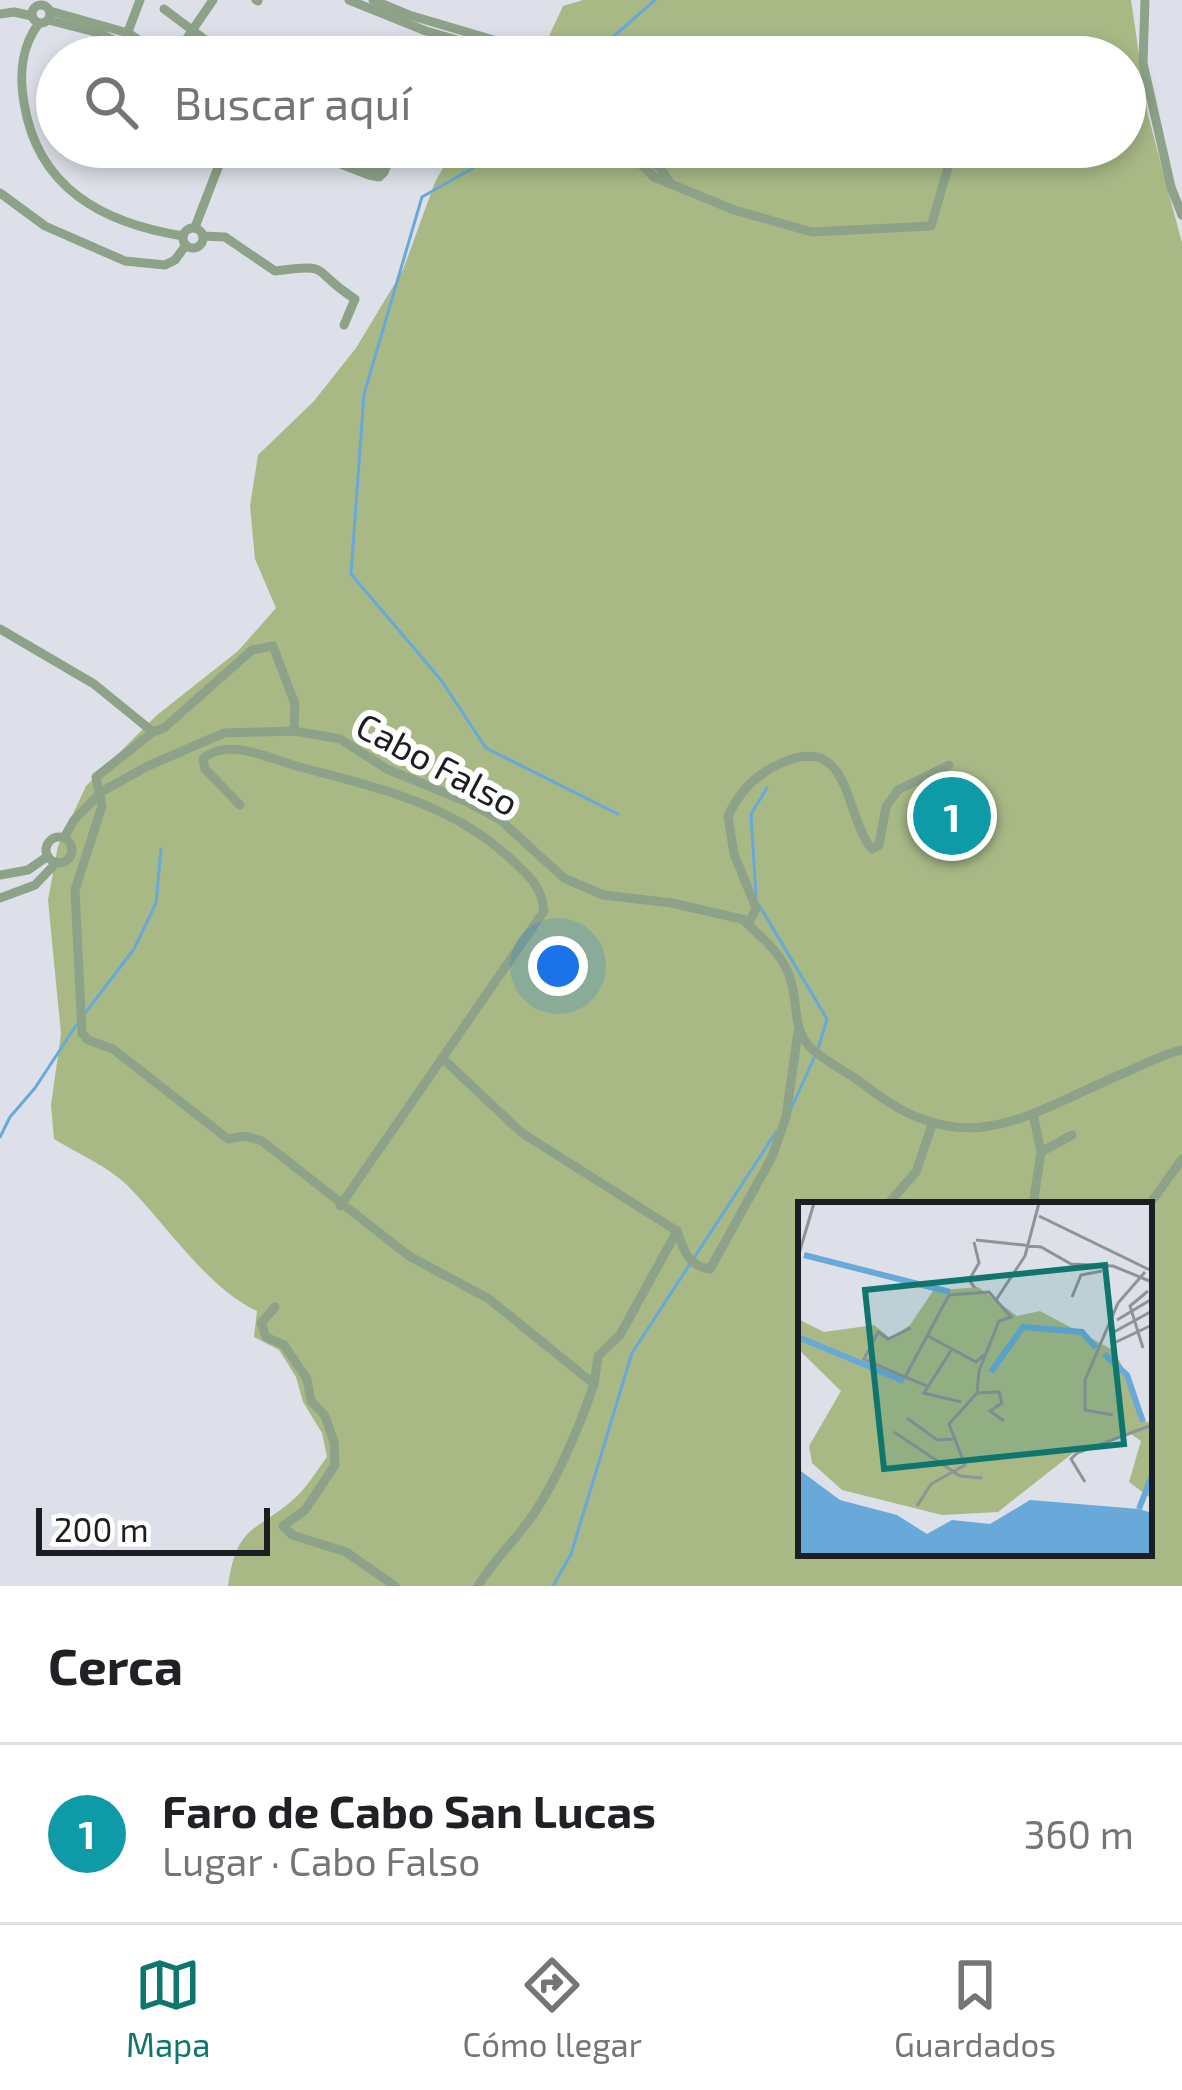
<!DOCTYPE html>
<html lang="es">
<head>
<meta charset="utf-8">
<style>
  :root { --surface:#fff; --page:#f6f6f6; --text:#202124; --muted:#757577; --line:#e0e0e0; --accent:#0f766e }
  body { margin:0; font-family:"Exo 2",sans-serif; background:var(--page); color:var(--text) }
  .scale { position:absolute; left:36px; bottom:30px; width:234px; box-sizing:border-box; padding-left:12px; border:6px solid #1d1e21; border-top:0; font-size:33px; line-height:42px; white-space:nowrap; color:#1d1e21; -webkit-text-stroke:9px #fff; paint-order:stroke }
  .you { position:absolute; left:558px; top:966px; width:42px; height:42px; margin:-30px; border:9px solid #fff; border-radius:50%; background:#1a73e8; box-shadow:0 0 0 18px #1a73e833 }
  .badge { display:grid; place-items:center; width:78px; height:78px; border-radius:50%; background:var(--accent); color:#fff; font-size:39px; font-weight:700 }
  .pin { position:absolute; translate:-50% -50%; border:6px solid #fff; box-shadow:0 3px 12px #0006 }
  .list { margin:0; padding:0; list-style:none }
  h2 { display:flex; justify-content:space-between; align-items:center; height:156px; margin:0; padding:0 48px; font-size:51px }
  h2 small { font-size:39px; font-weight:400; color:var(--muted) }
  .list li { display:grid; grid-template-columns:78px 1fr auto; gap:36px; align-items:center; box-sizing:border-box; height:180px; padding:0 48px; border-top:3px solid var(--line) }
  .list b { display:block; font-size:45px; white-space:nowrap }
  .list p { margin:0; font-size:39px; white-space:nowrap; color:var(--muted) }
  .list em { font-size:39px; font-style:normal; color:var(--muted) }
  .icon { flex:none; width:66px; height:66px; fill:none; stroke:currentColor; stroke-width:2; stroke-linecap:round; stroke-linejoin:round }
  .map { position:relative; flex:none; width:1182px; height:1586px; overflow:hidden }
  .search { position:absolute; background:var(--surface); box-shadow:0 6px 18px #0003; left:36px; right:36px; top:36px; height:132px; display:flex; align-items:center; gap:30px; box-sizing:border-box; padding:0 42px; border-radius:66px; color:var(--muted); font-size:45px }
  .sheet { height:336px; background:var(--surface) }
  nav { display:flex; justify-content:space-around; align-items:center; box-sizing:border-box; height:168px; border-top:3px solid var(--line); background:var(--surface); font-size:33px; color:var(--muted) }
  nav a { display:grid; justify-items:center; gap:6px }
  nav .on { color:var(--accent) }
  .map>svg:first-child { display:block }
</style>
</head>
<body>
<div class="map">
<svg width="1182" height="1586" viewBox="0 0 1182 1586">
  <rect width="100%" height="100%" fill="#dde0e8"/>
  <path fill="#a8b986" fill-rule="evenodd" d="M583 0H1131L1148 115 1182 243V1586H228C237 1523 255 1534 296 1497 308 1486 317 1470 327 1457L322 1433 303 1402 296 1377 279 1350 254 1337 257 1311C207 1288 166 1224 127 1185 107 1166 77 1153 54 1139L51 1105 61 1034 48 900 58 846 86 786 157 715 238 651 276 608 255 559 250 506 258 455 314 401 356 348 403 270 435 182 455 147H1125V57H534L544 47 563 6ZM801 1205H1149V1553H801Z"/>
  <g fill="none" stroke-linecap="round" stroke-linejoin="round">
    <g stroke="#68a9da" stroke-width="3">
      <path d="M590 57 655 0"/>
      <path d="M502 147 494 156 422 197 364 394 351 574 441 680 486 748 618 814"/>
      <path d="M756 896 751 814 767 788"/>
      <path d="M759 905 827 1019 818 1049"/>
      <path d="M86 1012 134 949 156 903 161 849"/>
      <path d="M791 1109 814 1058"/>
      <path d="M0 1137 10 1117 35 1088 77 1024"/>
      <path d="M553 1586 571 1554 632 1353 776 1132"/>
    </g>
    <g stroke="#8da288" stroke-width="9">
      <path d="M256 0 258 1"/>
      <path d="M349 0 426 31 516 57"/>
      <path d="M373 0 409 15 551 57"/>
      <path d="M1145 0 1143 63 1171 187 1182 215"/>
      <circle cx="41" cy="14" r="9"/>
      <path d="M164 9 223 53"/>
      <path d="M50 11 128 33 166 57"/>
      <path d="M0 14 14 12 32 16"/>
      <path d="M48 20 99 33 149 57"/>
      <path d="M39 23C21 47 19 74 24 103 38 189 103 223 183 236"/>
      <path d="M126 37 140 0"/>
      <path d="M330 44 358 57"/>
      <path d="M174 57 213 0"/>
      <path d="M980 57 982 50"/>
      <path d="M297 147 369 175 379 177 384 172"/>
      <path d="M317 147 384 172"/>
      <path d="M623 147 654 177 734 210 812 232 931 226 954 147"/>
      <path d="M635 147 661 169 669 181"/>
      <path d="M384 172 395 147"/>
      <path d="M0 193 45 226 125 261 165 265 175 260 186 245"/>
      <path d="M195 227 226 147"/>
      <circle cx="193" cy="238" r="10"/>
      <path d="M203 236 225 237 275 271C334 263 309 270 355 299L344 325"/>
      <path d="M0 629 94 684 153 732 164 728 252 650 273 646 295 704 294 731"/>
      <path d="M153 732 96 777 102 806 75 890 82 1033 88 1040 113 1049 228 1139 245 1136 262 1141 409 1256 489 1299 594 1384 598 1356 620 1335 677 1231"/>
      <path d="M240 805 205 769 203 759C227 736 273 760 300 767 378 788 450 803 511 859 530 877 541 885 544 911L340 1206"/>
      <circle cx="59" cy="850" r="13"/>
      <path d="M64 838 74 820 101 792 148 766 224 733 294 731 340 739 387 769 467 802 499 819 564 878 603 895 672 903 750 921 756 908 734 854 728 816C739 792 755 775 779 764 852 730 843 814 872 849L879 845 886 807 898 790 949 765"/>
      <path d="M0 875 28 870 48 856"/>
      <path d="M0 898 35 885 57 862"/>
      <path d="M745 922C764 939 782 954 790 978 799 1003 791 1026 810 1047 824 1061 846 1071 862 1083 968 1168 1025 1114 1131 1070 1147 1063 1164 1054 1182 1050"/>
      <path d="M442 1058 522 1133 677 1231C683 1249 689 1267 710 1269L772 1157 786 1117 798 1032"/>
      <path d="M1041 1152 1072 1135"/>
      <path d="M887 1205 916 1172 932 1125"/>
      <path d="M1033 1205 1041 1152 1033 1114"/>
      <path d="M1149 1205 1182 1159"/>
      <path d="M275 1307 261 1323 266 1337 284 1345 307 1379 311 1401 325 1416 334 1442 335 1465 305 1510 283 1526 292 1535 346 1552 395 1586"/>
      <path d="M478 1586C494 1559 518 1538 535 1512 560 1473 579 1428 594 1384"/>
    </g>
  </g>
  <g text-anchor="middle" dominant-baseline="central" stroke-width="12" stroke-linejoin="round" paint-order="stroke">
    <g font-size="36" fill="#1d1e21" stroke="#fff">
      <text transform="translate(438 763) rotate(28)">Cabo Falso</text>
    </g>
  </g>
  <g transform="translate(798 1202)">
    <rect width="354" height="354" fill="#dde0e8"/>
    <path d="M180 85 219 114 242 109 315 148 333 179 341 218 354 221V297L331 280 343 239 333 232 275 251 200 310 144 313 44 288 14 261 11 244 43 189 0 147V117L26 130 76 123 92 136 112 123 135 89Z" fill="#a8b986"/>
    <path d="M0 267 42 298 99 313 129 332 154 318 192 322 232 298 341 307 354 311V353H0Z" fill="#68a9da"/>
    <path fill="none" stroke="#68a9da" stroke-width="6" d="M6 53 152 90M0 135 106 179M306 152 329 173 345 220M193 170 225 125 284 130 298 146M341 307 354 273"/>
    <path fill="none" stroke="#909298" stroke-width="3" d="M241 14 354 69M178 38 243 45 273 62 315 64 354 80M176 40 181 61 171 78 177 86M0 55 16 1M274 95 283 73 304 69M319 118 354 97M316 130 354 109M130 134 178 160 186 153M318 140 354 123M345 146 332 104 350 89M154 147 126 191 163 200M107 175 66 157 80 130 90 137 113 126M131 185 107 175 151 93 191 90 198 98M315 213 287 208V178L320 101 347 70M109 216 139 238 155 237M206 219 192 209 204 201 201 190 179 191 181 169 201 119 213 115 198 98 227 54 241 1M96 230 162 274 184 276M287 280 273 257 279 251 354 223M119 304 133 282 167 263 151 222 179 191"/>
    <path fill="#0f766e" fill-opacity="0.15" stroke="#0f766e" stroke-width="6" d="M307 63 326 242 86 267 67 88Z"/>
    <rect width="354" height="354" fill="none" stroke="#1d1e21" stroke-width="6"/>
  </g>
</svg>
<div class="scale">200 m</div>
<div class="you"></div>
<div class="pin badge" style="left:952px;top:816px;background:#0f9aa8">1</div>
<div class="search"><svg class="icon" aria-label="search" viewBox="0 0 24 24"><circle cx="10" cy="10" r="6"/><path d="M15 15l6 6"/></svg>Buscar aquí</div>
</div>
<section class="sheet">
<h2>Cerca<small></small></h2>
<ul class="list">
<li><span class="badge" style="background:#0f9aa8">1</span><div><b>Faro de Cabo San Lucas</b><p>Lugar · Cabo Falso</p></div><em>360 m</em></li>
</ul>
</section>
<nav>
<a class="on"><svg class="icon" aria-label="map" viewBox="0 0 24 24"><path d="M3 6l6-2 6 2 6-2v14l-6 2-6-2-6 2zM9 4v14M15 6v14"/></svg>Mapa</a>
<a><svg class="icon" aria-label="directions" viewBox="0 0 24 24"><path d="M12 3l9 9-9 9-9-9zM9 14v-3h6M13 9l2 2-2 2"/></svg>Cómo llegar</a>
<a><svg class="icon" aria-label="saved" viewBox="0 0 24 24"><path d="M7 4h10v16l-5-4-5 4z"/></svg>Guardados</a>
</nav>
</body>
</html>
